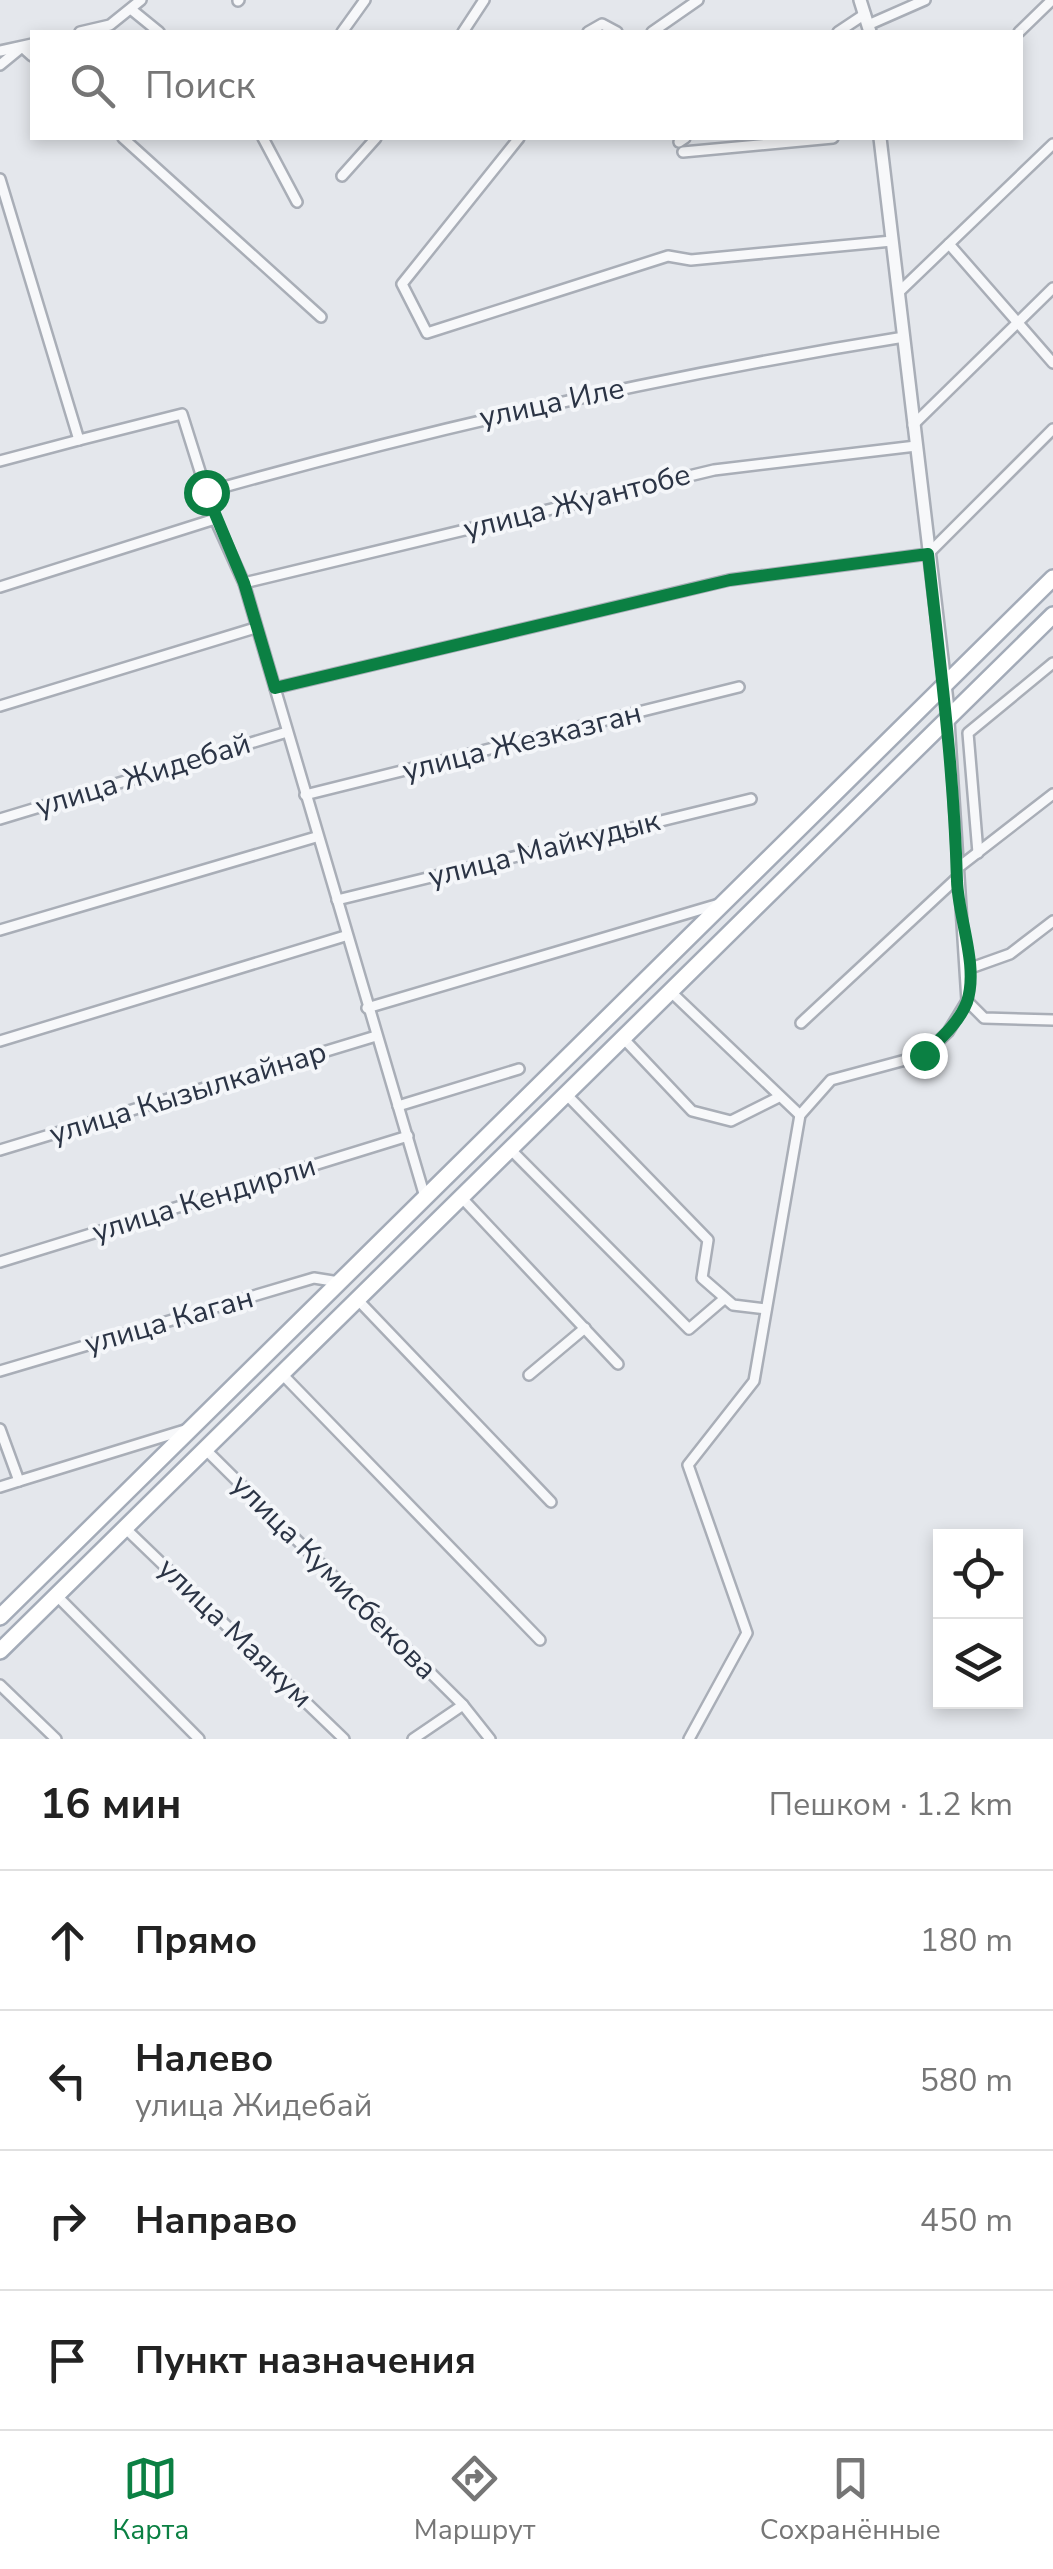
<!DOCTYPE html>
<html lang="ru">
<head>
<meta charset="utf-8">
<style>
  :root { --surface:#fff; --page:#f6f6f6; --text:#222; --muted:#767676; --line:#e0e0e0; --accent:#0b8043 }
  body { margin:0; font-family:"Nunito Sans",sans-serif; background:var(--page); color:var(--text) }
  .controls { position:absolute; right:30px; bottom:30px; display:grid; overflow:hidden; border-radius:0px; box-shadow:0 5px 15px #0003 }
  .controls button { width:90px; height:90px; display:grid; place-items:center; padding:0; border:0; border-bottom:2px solid var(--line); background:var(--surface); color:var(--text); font:50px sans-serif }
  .stop { position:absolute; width:30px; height:30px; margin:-22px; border:8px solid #0b8043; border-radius:50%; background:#fff }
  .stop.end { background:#0b8043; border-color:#fff; box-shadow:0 2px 10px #0008 }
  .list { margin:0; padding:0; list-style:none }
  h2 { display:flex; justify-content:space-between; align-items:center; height:130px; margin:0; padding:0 40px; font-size:42px }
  h2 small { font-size:32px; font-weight:400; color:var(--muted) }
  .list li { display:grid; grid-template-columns:65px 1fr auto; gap:30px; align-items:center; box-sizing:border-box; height:140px; padding:0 40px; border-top:2px solid var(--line) }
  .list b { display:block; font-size:38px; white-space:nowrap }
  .list p { margin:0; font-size:32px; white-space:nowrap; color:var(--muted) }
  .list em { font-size:32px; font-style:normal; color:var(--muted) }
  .icon { flex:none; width:55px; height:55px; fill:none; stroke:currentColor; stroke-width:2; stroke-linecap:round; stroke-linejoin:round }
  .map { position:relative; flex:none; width:1053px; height:1739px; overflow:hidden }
  .search { position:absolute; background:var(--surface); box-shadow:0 5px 15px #0003; left:30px; right:30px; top:30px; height:110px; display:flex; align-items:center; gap:25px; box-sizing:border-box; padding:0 35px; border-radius:0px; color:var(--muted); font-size:38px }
  .sheet { height:690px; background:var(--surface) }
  nav { display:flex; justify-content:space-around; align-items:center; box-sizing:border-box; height:140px; border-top:2px solid var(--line); background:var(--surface); font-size:28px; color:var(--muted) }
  nav a { display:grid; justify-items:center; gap:5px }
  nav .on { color:var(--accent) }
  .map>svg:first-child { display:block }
</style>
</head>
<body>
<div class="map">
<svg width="1053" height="1739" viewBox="0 0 1053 1739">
  <rect width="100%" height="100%" fill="#e4e7ec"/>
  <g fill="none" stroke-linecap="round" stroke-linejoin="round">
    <defs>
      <g id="minor">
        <path d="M238 1 239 0"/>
        <path d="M132 10 159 32"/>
        <path d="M868 25 925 0"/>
        <path d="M80 32 110 25 141 0"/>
        <path d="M342 32 365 0"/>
        <path d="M463 32 484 0"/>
        <path d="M588 32 602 24 617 32"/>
        <path d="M652 32 698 0"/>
        <path d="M838 32 865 14"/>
        <path d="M1019 32 1052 0"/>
        <path d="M0 51 32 44"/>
        <path d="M0 65 22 47 32 56"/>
        <path d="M123 138 321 317"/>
        <path d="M263 138 297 202"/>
        <path d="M519 138 402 284 427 333 668 256 691 260 892 241"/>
        <path d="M679 142 685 138"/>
        <path d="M683 152 833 138"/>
        <path d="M342 176 376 138"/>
        <path d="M0 179 79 440 182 414 215 519 244 583 425 1197"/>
        <path d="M949 244 1053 363"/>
        <path d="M899 292 1053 144"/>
        <path d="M913 425 1053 288"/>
        <path d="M0 461 79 440"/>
        <path d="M206 492C436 427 667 375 904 337"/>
        <path d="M244 583 714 470 916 446"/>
        <path d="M0 587 215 519"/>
        <path d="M275 688 729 580 928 554 1053 429"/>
        <path d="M0 706 255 628"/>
        <path d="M949 721 967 1001 984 1018 1053 1020"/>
        <path d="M305 795 739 687"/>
        <path d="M0 819 287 732"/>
        <path d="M978 853 968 733 1053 663"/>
        <path d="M959 867 1053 794"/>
        <path d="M337 900 751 799"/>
        <path d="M0 930 316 837"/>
        <path d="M968 969 1010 954 1053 921"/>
        <path d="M670 991 800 1115"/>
        <path d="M367 1008 719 904"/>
        <path d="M801 1023 957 878"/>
        <path d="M623 1038 692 1111 731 1121 777 1098"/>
        <path d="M0 1041 345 936"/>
        <path d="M566 1094 708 1240 702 1278 733 1305 766 1309"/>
        <path d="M398 1106 519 1069"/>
        <path d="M510 1149 689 1329 724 1299"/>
        <path d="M0 1150 376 1036"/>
        <path d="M461 1197 618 1364"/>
        <path d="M0 1262 408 1136"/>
        <path d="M357 1299 551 1502"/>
        <path d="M0 1371 314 1278 339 1282"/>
        <path d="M282 1374 540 1640"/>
        <path d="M529 1375 585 1328"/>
        <path d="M0 1429 19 1481 188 1429"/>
        <path d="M205 1449 463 1705 490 1739"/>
        <path d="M0 1487 19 1481"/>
        <path d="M125 1528 344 1739"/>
        <path d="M57 1596 199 1739"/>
        <path d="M0 1685 56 1739"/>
        <path d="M413 1739 463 1705"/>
        <path d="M689 1739 747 1633 688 1465 754 1381 800 1115 831 1080 924 1055 948 1032 967 1001"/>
      </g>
      <g id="tertiary">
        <path d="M860 0 870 32"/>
        <path d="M880 138 949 718"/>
      </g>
      <g id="primary">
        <path d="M0 1617 1053 578"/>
        <path d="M0 1651 1053 615"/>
      </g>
    </defs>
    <use href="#minor" stroke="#a9aeb7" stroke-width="14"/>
    <use href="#tertiary" stroke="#a9aeb7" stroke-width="16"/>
    <use href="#primary" stroke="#a3abb8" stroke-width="20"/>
    <use href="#minor" stroke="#f7f8fa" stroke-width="9"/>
    <use href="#tertiary" stroke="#f7f8fa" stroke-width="11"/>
    <use href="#primary" stroke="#fff" stroke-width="15"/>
  </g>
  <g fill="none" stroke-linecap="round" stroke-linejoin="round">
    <path stroke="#0b8043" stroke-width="12" d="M206 492 244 583 275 688 730 580 928 554C940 663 954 771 957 881 958 917 979 966 967 1002 959 1023 939 1040 924 1055"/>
  </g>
  <g text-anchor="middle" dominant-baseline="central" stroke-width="8" stroke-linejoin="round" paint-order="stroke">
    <g font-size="30" fill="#2b3445" stroke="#f4f6f9">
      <text transform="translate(552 403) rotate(-12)">улица Иле</text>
      <text transform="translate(577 502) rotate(-14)">улица Жуантобе</text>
      <text transform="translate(522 742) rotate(-14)">улица Жезказган</text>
      <text transform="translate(143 775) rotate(-17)">улица Жидебай</text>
      <text transform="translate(544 849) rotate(-14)">улица Майкудык</text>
      <text transform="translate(188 1093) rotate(-17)">улица Кызылкайнар</text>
      <text transform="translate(204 1199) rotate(-17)">улица Кендирли</text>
      <text transform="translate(169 1321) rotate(-16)">улица Каган</text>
      <text transform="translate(334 1577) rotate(45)">улица Кумисбекова</text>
      <text transform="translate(235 1633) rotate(44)">улица Маякум</text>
    </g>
  </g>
</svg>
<div class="controls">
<button><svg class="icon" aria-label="locate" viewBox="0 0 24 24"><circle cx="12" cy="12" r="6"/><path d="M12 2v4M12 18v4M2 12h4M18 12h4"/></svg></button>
<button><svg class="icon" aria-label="layers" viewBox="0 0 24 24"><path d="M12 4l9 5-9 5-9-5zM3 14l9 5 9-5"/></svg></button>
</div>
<div class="stop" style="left:206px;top:492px"></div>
<div class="stop end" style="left:924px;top:1055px"></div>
<div class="search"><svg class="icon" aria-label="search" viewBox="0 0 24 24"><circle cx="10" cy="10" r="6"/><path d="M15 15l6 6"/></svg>Поиск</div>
</div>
<section class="sheet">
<h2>16 мин<small>Пешком · 1.2 km</small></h2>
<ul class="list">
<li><svg class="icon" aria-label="ahead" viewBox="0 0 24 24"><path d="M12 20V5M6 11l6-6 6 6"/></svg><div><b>Прямо</b></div><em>180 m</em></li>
<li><svg class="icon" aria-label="left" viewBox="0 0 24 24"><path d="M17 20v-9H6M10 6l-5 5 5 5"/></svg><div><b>Налево</b><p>улица Жидебай</p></div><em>580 m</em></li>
<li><svg class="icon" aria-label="right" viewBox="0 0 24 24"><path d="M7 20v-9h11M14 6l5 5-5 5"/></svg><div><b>Направо</b></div><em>450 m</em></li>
<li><svg class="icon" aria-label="arrive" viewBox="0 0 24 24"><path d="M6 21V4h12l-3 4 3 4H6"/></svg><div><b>Пункт назначения</b></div></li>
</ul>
</section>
<nav>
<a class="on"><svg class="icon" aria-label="map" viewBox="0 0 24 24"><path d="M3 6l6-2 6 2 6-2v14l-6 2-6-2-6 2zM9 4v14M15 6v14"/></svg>Карта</a>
<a><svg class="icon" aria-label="directions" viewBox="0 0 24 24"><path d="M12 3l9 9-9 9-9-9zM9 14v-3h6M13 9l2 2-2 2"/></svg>Маршрут</a>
<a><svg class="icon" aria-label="saved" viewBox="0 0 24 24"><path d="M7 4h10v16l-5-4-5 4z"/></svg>Сохранённые</a>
</nav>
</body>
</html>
